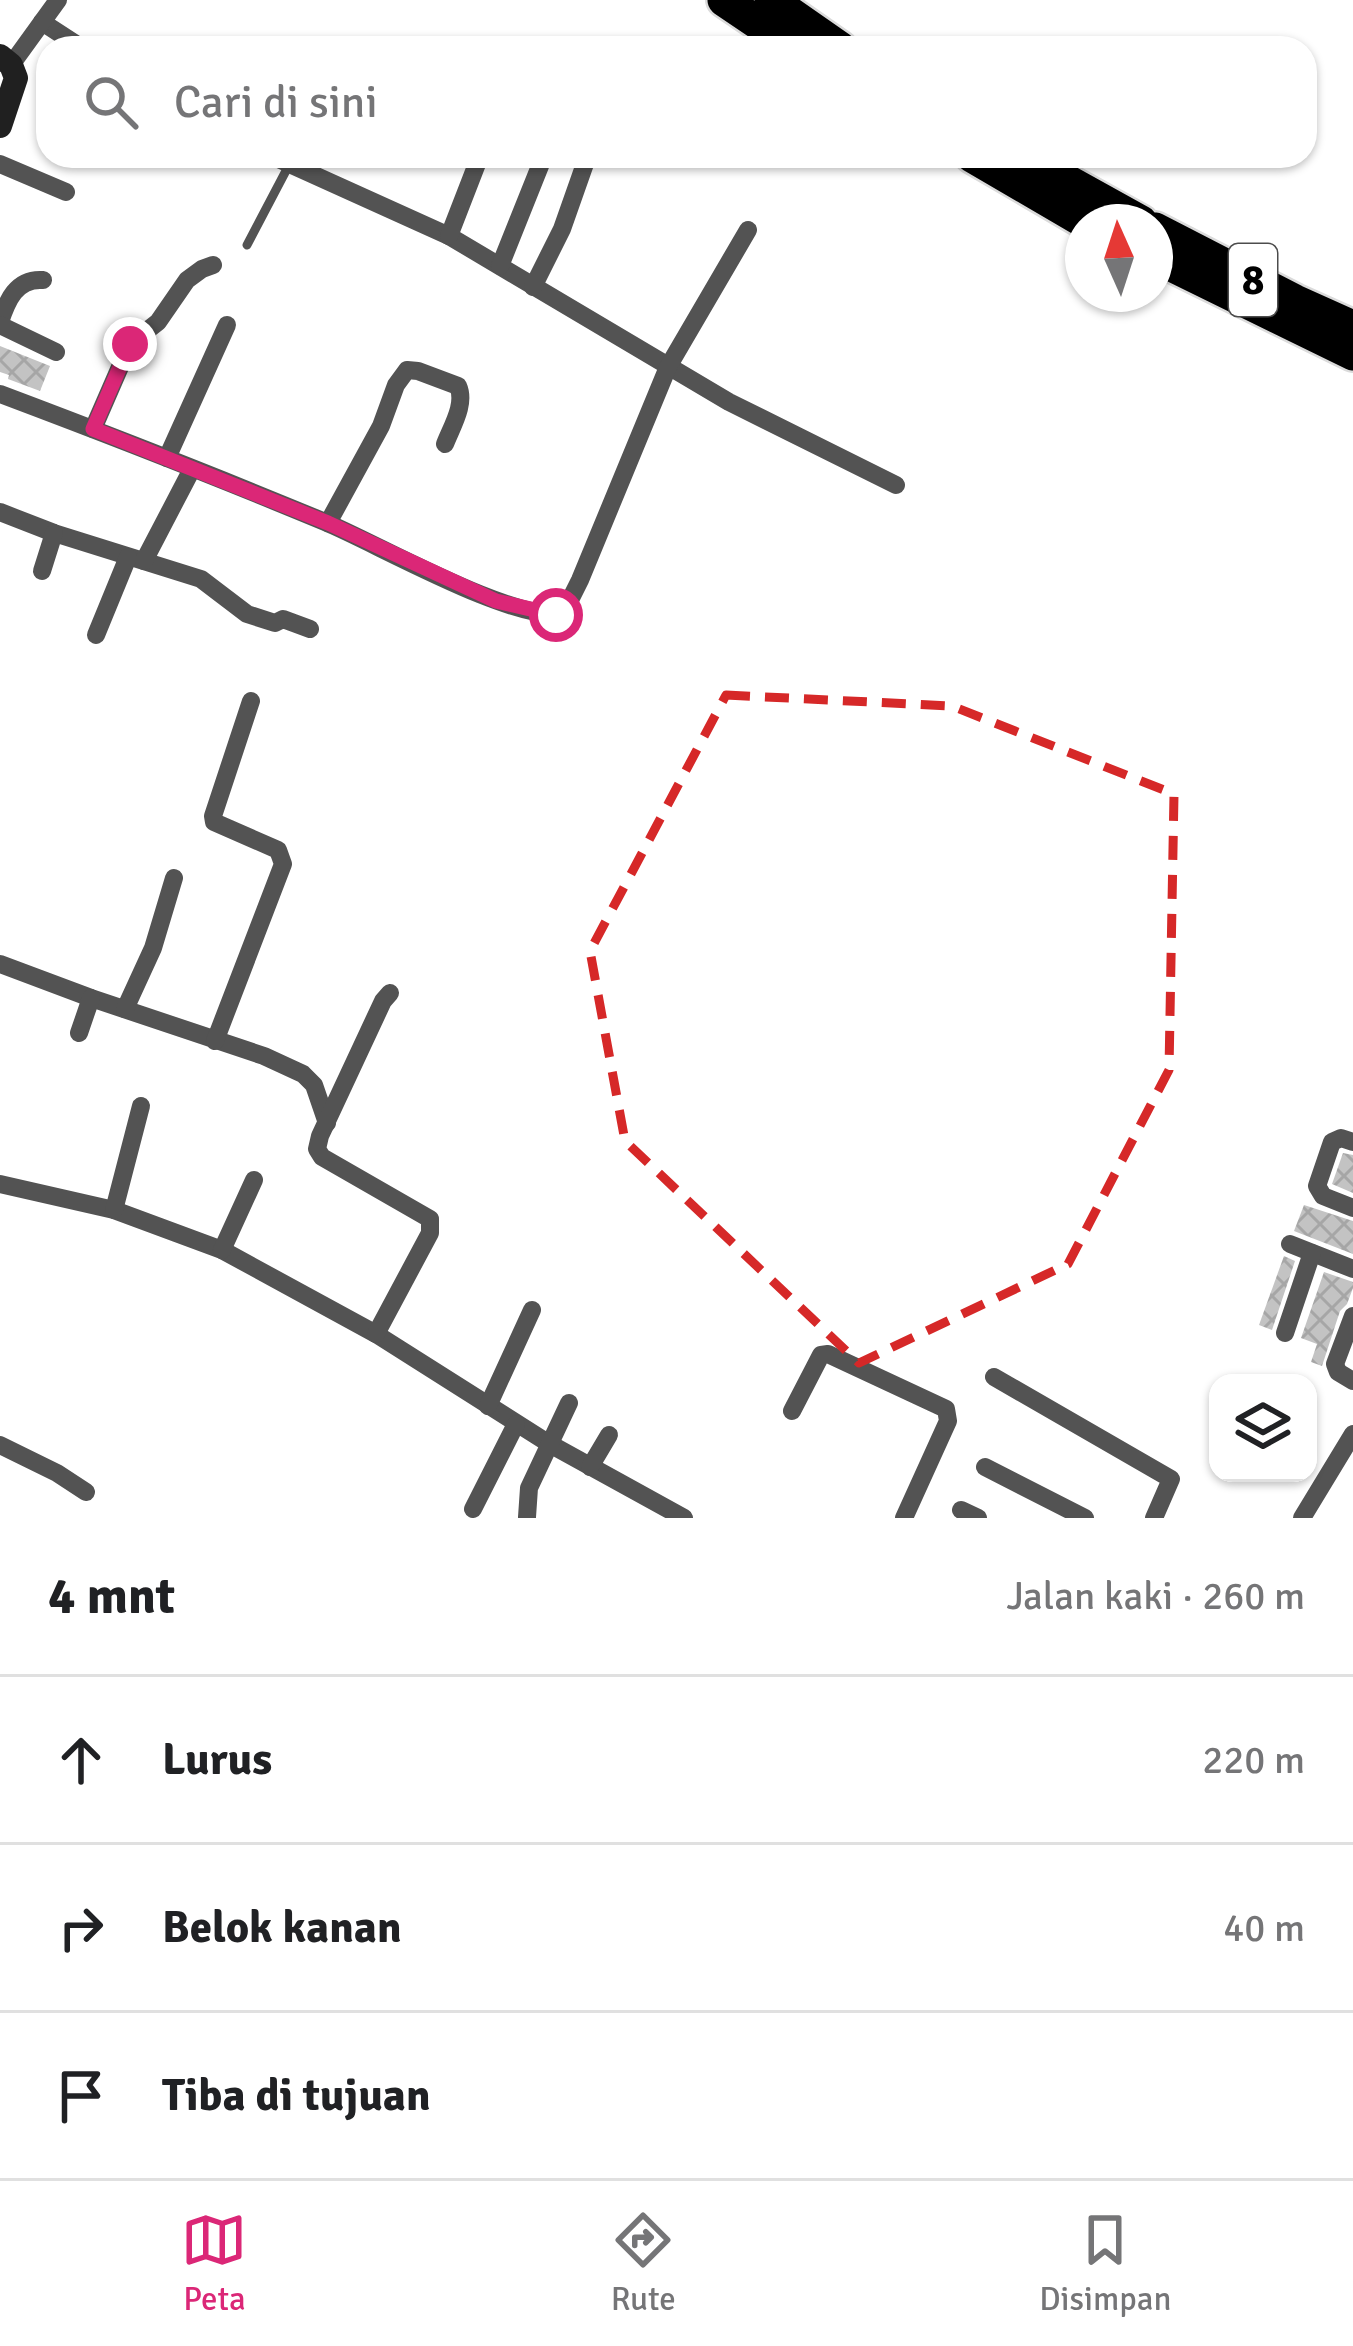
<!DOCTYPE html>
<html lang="id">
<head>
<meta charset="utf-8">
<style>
  :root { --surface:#fff; --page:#f2f2f2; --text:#202124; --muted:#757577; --line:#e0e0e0; --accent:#db2777 }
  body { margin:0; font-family:Signika,sans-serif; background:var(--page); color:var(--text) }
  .controls { position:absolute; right:36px; bottom:36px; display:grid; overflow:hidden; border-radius:24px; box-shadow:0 3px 9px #0004 }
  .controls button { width:108px; height:108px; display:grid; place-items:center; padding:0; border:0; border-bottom:3px solid var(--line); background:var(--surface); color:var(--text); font:60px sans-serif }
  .compass { position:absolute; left:1065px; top:204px; width:108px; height:108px; border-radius:50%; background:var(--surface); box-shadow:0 3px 9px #0004; rotate:357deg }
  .stop { position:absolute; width:36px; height:36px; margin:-27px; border:9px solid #db2777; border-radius:50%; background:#fff }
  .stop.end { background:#db2777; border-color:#fff; box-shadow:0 3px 12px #0008 }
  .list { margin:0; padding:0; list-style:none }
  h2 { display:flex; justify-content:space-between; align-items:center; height:156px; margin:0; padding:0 48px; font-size:51px }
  h2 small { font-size:39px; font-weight:400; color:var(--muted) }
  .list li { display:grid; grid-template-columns:78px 1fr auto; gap:36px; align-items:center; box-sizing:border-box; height:168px; padding:0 48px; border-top:3px solid var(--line) }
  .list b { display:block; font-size:45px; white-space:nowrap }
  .list em { font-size:39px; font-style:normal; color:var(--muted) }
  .icon { flex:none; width:66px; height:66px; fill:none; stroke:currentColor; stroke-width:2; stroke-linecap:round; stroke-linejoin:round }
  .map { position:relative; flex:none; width:1353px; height:1518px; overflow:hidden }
  .search { position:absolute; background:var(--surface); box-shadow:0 3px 9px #0004; left:36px; right:36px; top:36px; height:132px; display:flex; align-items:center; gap:30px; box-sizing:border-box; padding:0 42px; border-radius:36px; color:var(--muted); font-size:45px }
  .sheet { height:660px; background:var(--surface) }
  nav { display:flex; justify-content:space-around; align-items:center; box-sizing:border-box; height:168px; border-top:3px solid var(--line); background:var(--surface); font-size:33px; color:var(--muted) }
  nav a { display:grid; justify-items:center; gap:6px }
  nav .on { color:var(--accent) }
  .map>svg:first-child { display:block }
</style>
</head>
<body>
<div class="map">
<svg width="1353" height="1518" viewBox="0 0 1353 1518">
  <defs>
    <pattern id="building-cross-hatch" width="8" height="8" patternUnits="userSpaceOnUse" patternTransform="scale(3)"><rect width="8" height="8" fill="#c3c3c3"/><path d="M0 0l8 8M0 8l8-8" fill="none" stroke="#a6a6a6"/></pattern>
  </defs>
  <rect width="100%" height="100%" fill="#fff"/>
  <g fill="url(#building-cross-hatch)">
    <path d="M0 346 50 366 40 391 8 379 9 375 0 372Z"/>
    <path d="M1343 1153 1353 1155V1193L1332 1184Z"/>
    <path d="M1304 1205 1353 1221V1254L1294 1231Z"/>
    <path d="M1284 1256 1295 1261 1272 1330 1259 1325Z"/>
    <path d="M1324 1272 1353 1282V1288L1347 1304 1340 1311 1322 1366 1311 1362 1317 1344 1301 1338Z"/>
  </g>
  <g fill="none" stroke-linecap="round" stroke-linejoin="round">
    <defs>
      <g id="highway">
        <path d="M724 0 795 48"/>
        <path d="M771 0 840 48"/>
        <path d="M972 156 1085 222"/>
        <path d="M1022 156 1141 222"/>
        <path d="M1155 229 1295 301 1353 327"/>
        <path d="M1155 257 1353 354"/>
      </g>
    </defs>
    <use href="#highway" stroke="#dbdbdb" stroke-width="38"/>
    <path stroke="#535353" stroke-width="9" d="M247 245 289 165"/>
    <g stroke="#535353" stroke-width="18">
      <path d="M42 22 82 48"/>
      <path d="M11 65 58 0"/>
      <path d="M272 156 449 236 729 402 896 485"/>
      <path d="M0 164 66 192"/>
      <path d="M449 236 480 156"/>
      <path d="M500 266 544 156"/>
      <path d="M533 287 562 229 587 158"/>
      <path d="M0 322C7 301 16 278 43 280"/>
      <path d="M0 325 56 352"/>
      <path d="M0 394C109 435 217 477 325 522 378 544 511 621 563 614L580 580 668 367 748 230"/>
      <path d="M93 429 130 344 158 322 187 280 202 269 213 265"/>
      <path d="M167 458 227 325"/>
      <path d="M0 512 54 533 201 579 247 614 275 623 283 619 310 629"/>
      <path d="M328 523 381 426 396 385 407 370 418 371 458 386C466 404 452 426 445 444"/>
      <path d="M144 561 192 469"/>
      <path d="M42 571 54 533"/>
      <path d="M96 635 128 557"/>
      <path d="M0 964 91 998 264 1056 303 1074 314 1085 327 1123"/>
      <path d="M125 1009 153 948 174 878"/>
      <path d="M79 1033 91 998"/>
      <path d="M215 1041 283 864 278 850 214 822 213 816 251 701"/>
      <path d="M1353 1142 1341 1138 1332 1142 1317 1186 1323 1196 1353 1208"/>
      <path d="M0 1184 114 1210 222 1250 376 1334 548 1443 684 1518"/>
      <path d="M114 1210 141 1106"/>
      <path d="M1290 1244 1353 1269"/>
      <path d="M222 1250 254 1180"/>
      <path d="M1353 1316 1335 1364 1338 1372 1353 1381"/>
      <path d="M1285 1333 1312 1253"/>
      <path d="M376 1334 430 1233V1219L322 1157 317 1149 320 1136 383 1001 390 993"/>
      <path d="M994 1377 1171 1479 1154 1518"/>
      <path d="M488 1406 532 1310"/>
      <path d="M792 1411 821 1355 828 1354 946 1409 948 1421 904 1518"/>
      <path d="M0 1445 57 1473 86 1492"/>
      <path d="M590 1467 609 1435"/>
      <path d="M985 1467 1085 1518"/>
      <path d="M473 1509 516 1424"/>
      <path d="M961 1510 978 1518"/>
      <path d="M527 1517 529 1488 569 1403"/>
      <path d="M1302 1518 1353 1434"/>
    </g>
    <path stroke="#202020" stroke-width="24" d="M0 56 11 65 16 78 0 126"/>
    <use href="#highway" stroke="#000" stroke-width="33"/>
  </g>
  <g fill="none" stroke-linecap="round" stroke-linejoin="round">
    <path stroke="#db2777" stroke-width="15" d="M130 344 93 429 328 523 496 601 556 615"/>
  </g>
  <path fill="none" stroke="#d62828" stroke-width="9" stroke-dasharray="24 15" stroke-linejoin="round" d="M726 695 952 706 1174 794 1169 1070 1068 1264 859 1363 625 1141 590 951Z"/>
  <g text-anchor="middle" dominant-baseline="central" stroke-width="9" stroke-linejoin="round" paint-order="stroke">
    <rect fill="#fff" stroke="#4c4c4c" stroke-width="3" x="1229" y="244" width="48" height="72" rx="9"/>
    <g font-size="42" font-weight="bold" fill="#000">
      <text x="1253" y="280">8</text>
    </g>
  </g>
</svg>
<div class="controls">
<button><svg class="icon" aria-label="layers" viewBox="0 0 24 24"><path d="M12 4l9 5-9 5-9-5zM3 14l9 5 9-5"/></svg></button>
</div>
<svg class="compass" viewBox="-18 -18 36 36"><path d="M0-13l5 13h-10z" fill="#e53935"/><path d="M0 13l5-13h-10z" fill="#757577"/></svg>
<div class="stop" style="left:556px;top:615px"></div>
<div class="stop end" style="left:130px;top:344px"></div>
<div class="search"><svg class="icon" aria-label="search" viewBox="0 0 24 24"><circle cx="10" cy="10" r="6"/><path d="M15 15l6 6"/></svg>Cari di sini</div>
</div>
<section class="sheet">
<h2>4 mnt<small>Jalan kaki · 260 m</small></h2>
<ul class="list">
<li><svg class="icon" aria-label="ahead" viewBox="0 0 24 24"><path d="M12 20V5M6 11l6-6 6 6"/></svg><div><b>Lurus</b></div><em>220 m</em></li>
<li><svg class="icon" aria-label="right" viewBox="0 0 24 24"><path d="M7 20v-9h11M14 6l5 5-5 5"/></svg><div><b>Belok kanan</b></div><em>40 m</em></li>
<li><svg class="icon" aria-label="arrive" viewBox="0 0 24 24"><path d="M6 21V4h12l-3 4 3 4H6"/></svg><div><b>Tiba di tujuan</b></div></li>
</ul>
</section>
<nav>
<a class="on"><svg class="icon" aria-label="map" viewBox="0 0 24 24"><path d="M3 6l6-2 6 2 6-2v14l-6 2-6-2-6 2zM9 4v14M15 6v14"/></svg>Peta</a>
<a><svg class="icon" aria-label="directions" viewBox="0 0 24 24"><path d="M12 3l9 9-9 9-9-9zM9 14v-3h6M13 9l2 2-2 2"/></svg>Rute</a>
<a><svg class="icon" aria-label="saved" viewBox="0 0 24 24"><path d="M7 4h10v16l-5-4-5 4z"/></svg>Disimpan</a>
</nav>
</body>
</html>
